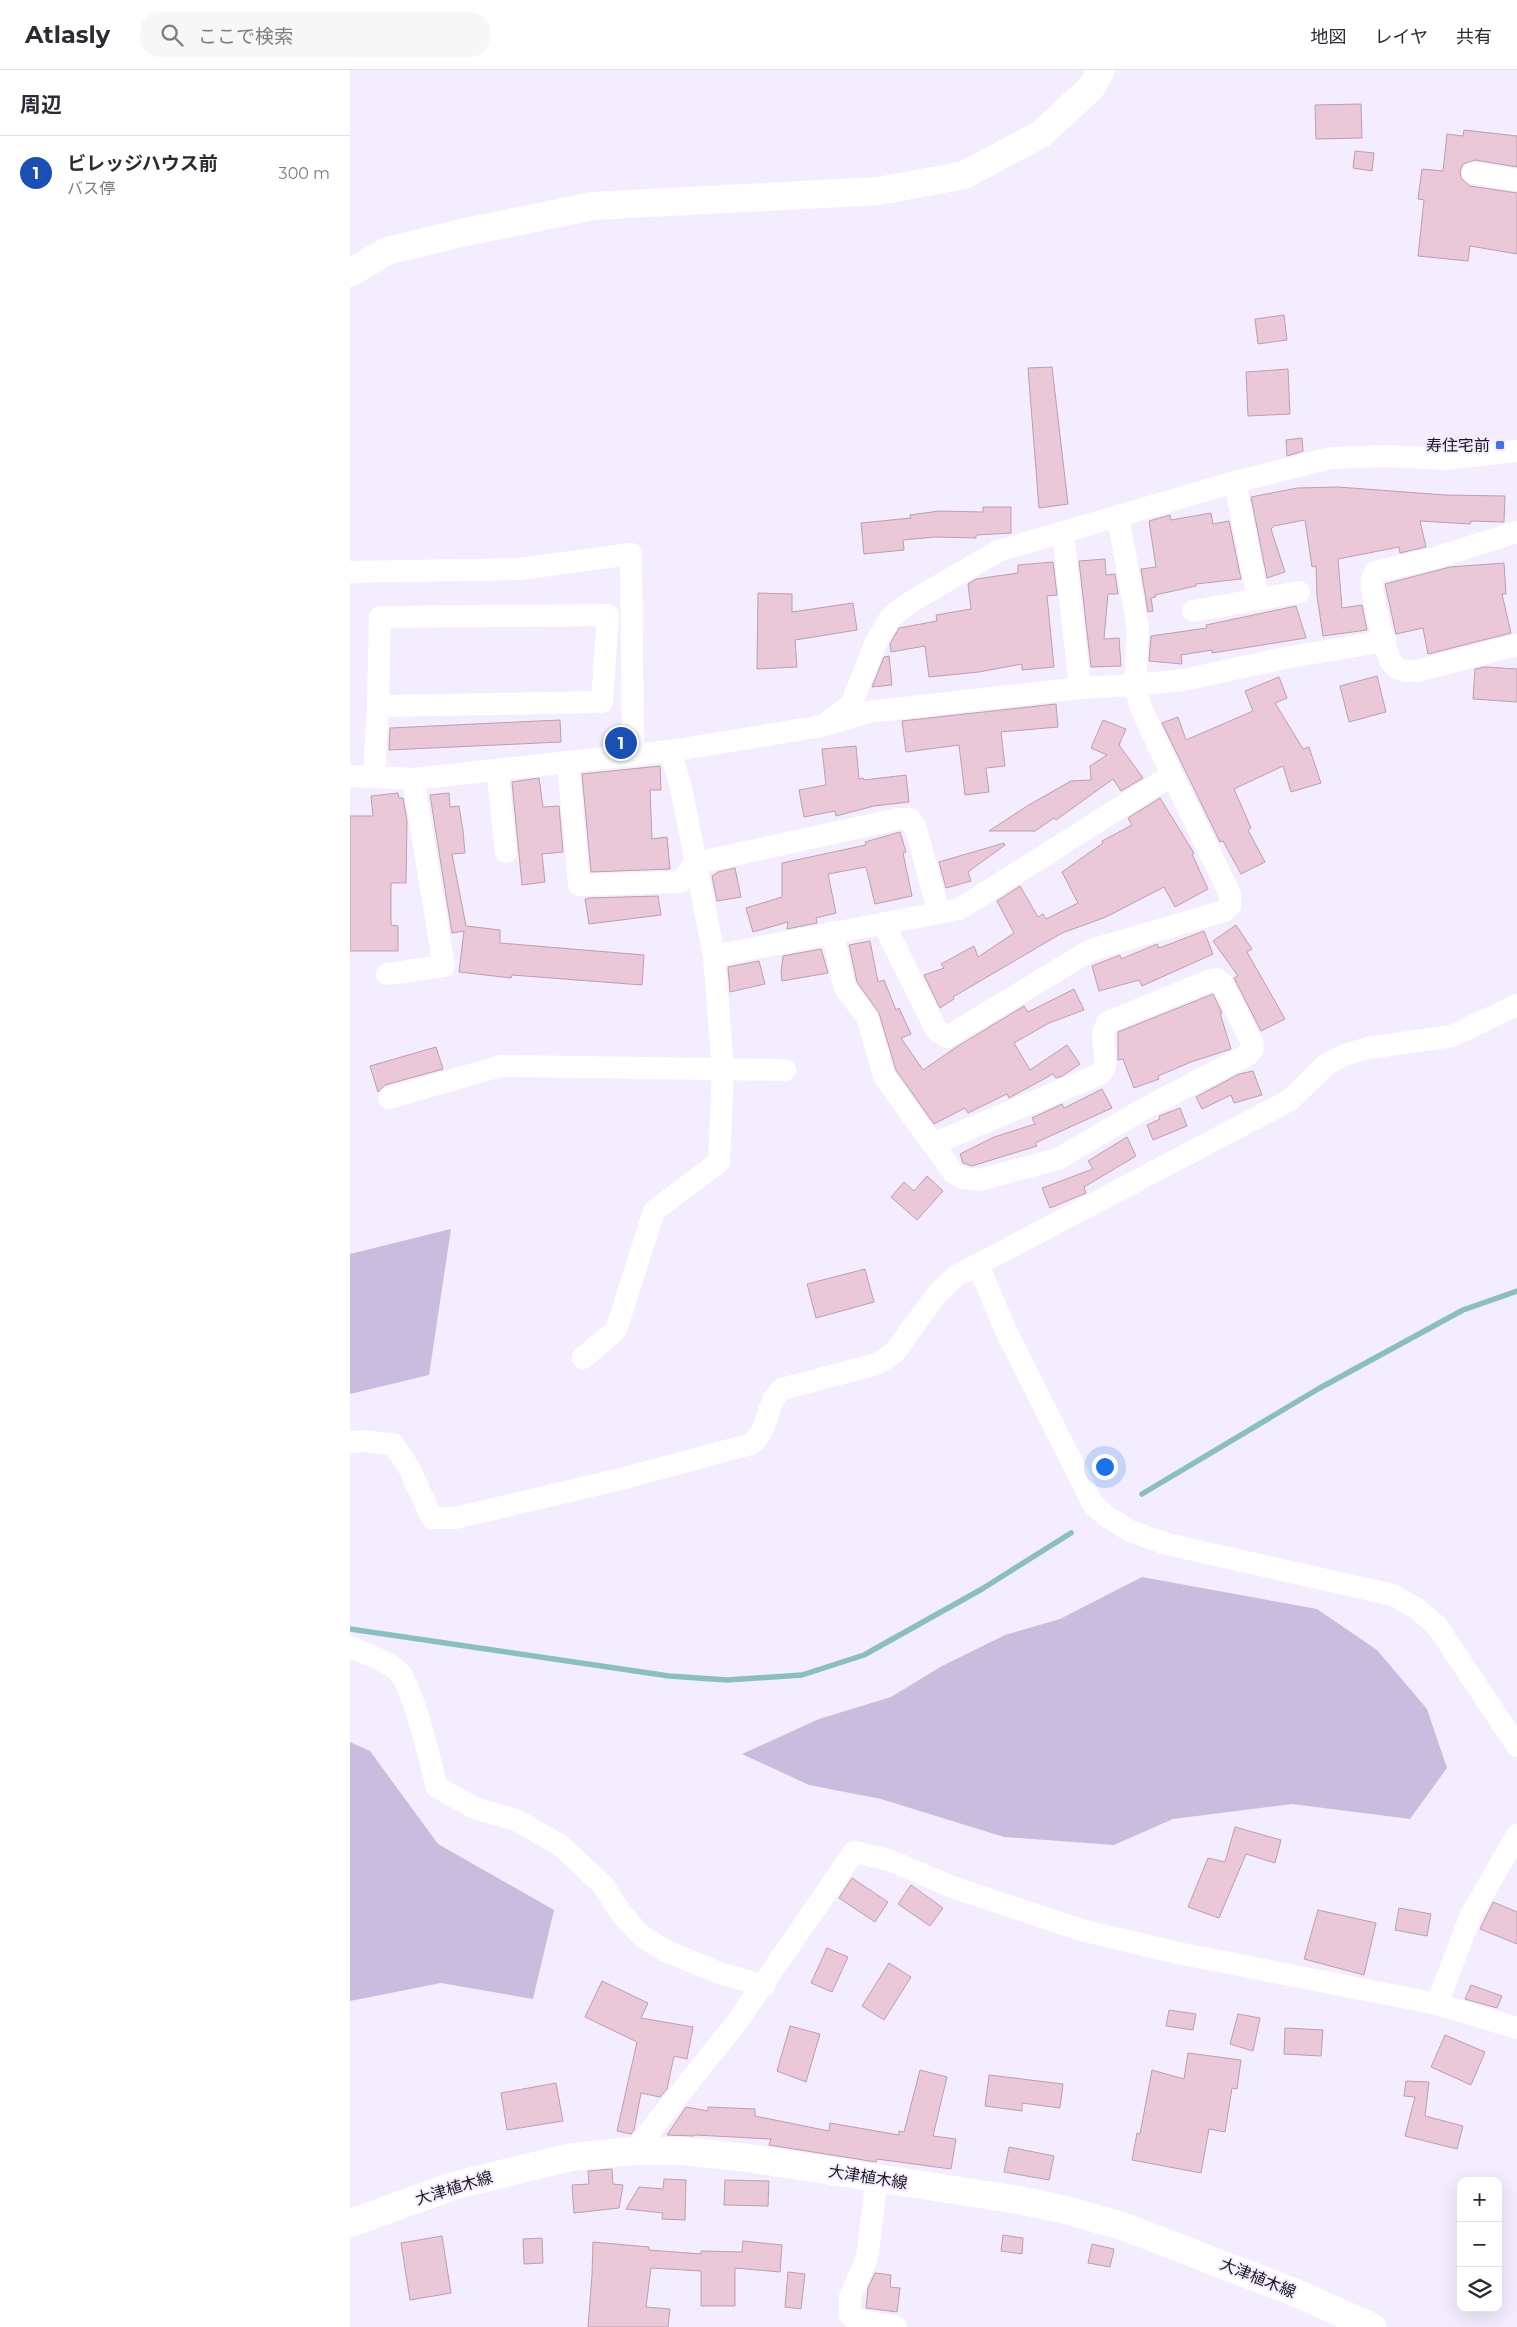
<!DOCTYPE html>
<html lang="ja">
<head>
<meta charset="utf-8">
<style>
  :root { --surface:#fff; --page:#f7f7f7; --text:#2b2b33; --muted:#7c7c81; --line:#e1e1e2; --accent:#7c3aed }
  body { margin:0; font-family:Montserrat,"Noto Sans JP",sans-serif; background:var(--page); color:var(--text) }
  .controls { position:absolute; right:15px; bottom:15px; display:grid; overflow:hidden; border-radius:10px; box-shadow:0 5px 20px #0002 }
  .controls button { width:45px; height:45px; display:grid; place-items:center; padding:0; border:0; border-bottom:1px solid var(--line); background:var(--surface); color:var(--text); font:25px sans-serif }
  .you { position:absolute; left:754px; top:1396px; width:18px; height:18px; margin:-12px; border:4px solid #fff; border-radius:50%; background:#1a73e8; box-shadow:0 0 0 8px #1a73e833 }
  .badge { display:grid; place-items:center; width:32px; height:32px; border-radius:50%; background:var(--accent); color:#fff; font-size:16px; font-weight:700 }
  .pin { position:absolute; translate:-50% -50%; border:2px solid #fff; box-shadow:0 1px 5px #0006 }
  .list { margin:0; padding:0; list-style:none }
  h2 { display:flex; justify-content:space-between; align-items:center; height:65px; margin:0; padding:0 20px; font-size:21px }
  h2 small { font-size:16px; font-weight:400; color:var(--muted) }
  .list li { display:grid; grid-template-columns:32px 1fr auto; gap:15px; align-items:center; box-sizing:border-box; height:75px; padding:0 20px; border-top:1px solid var(--line) }
  .list b { display:block; font-size:19px; white-space:nowrap }
  .list p { margin:0; font-size:16px; white-space:nowrap; color:var(--muted) }
  .list em { font-size:16px; font-style:normal; color:var(--muted) }
  .icon { flex:none; width:28px; height:28px; fill:none; stroke:currentColor; stroke-width:2; stroke-linecap:round; stroke-linejoin:round }
  .map { position:relative; flex:none; width:1167px; height:2257px; overflow:hidden }
  header { display:flex; align-items:center; gap:30px; box-sizing:border-box; height:70px; padding:0 25px; background:var(--surface); border-bottom:1px solid var(--line) }
  header strong { font-size:24px }
  nav { display:flex; gap:28px; margin-inline-start:auto; font-size:18px }
  .search { width:350px; height:45px; background:var(--page); display:flex; align-items:center; gap:12px; box-sizing:border-box; padding:0 18px; border-radius:20px; color:var(--muted); font-size:19px }
  main { display:flex }
  aside { flex:1; background:var(--surface) }
  .map>svg:first-child { display:block }
</style>
</head>
<body>
<header>
<strong>Atlasly</strong>
<div class="search"><svg class="icon" aria-label="search" viewBox="0 0 24 24"><circle cx="10" cy="10" r="6"/><path d="M15 15l6 6"/></svg>ここで検索</div>
<nav><a>地図</a><a>レイヤ</a><a>共有</a></nav>
</header>
<main>
<aside>
<h2>周辺<small></small></h2>
<ul class="list">
<li><span class="badge" style="background:#1a4fb4">1</span><div><b>ビレッジハウス前</b><p>バス停</p></div><em>300 m</em></li>
</ul>
</aside>
<div class="map">
<svg width="1167" height="2257" viewBox="0 0 1167 2257">
  <rect width="100%" height="100%" fill="#f3edff"/>
  <g fill="#c9bcdf">
    <path d="M101 1159 79 1305 0 1324V1184Z"/>
    <path d="M792 1507 967 1539 1027 1580 1077 1639 1097 1698 1060 1749 942 1734 823 1749 764 1775 654 1767 531 1729 459 1715 392 1684 469 1649 541 1627 592 1596 655 1565 710 1549Z"/>
    <path d="M0 1672 20 1681 88 1774 204 1840 183 1929 91 1913 0 1931Z"/>
  </g>
  <g fill="none" stroke-linecap="round" stroke-linejoin="round">
    <g stroke="#8abec1" stroke-width="5.5">
      <path d="M792 1424 968 1319 1113 1240 1167 1221"/>
      <path d="M0 1559 319 1606 377 1610 452 1605 514 1585 632 1519 721 1463"/>
    </g>
  </g>
  <g fill="#eac8d7" stroke="#bd9eac">
    <path d="M1011 34 1012 68 966 69 965 35Z"/>
    <path d="M1114 60 1167 66V97L1125 90 1113 94 1110 101 1111 108 1120 116 1167 123V184L1120 176 1118 191 1068 186 1074 130 1068 129 1072 99 1093 101 1097 64 1113 66Z"/>
    <path d="M1005 81 1024 83 1022 101 1003 98Z"/>
    <path d="M934 245 937 270 908 274 905 249Z"/>
    <path d="M702 297 718 434 689 438 678 298Z"/>
    <path d="M938 299 940 344 898 346 896 302Z"/>
    <path d="M952 368 953 381 937 386 936 370Z"/>
    <path d="M988 417 1095 425 1155 426 1154 452 1121 451 1120 454 1070 451 1076 477 1050 483 1049 477 988 489 992 538 1012 535 1017 560 973 566 967 526 966 496 962 497 955 450 924 456 921 459 935 502 917 508 901 427 947 418Z"/>
    <path d="M633 437H661V463L626 465V468L585 467 553 470 554 480 514 484 511 453 561 448 560 445 589 441 633 442Z"/>
    <path d="M861 443 863 454 879 451 891 509 846 514V516L805 525 806 527 801 528 803 541 798 542 791 499 806 497 799 451 820 445 821 450Z"/>
    <path d="M755 489 756 505 765 504 768 524H758L754 569 769 568 771 596 741 597 729 491Z"/>
    <path d="M703 492 707 525 697 526 704 597 672 600V594L629 602 579 607 575 576 541 582 540 574 549 558 587 551 586 545 621 539 618 514 626 509 668 503V495Z"/>
    <path d="M1154 493 1156 524H1152L1161 563 1078 584 1073 558 1046 564 1035 514 1100 497Z"/>
    <path d="M408 523 442 524V542L503 533 507 560 445 570 447 597 407 599Z"/>
    <path d="M946 536 956 568 862 583V580L831 585 832 594 799 591 801 566 857 558 856 555Z"/>
    <path d="M539 586 542 615 522 617 534 587Z"/>
    <path d="M1136 597 1167 599V632L1123 629 1125 599Z"/>
    <path d="M1027 606 1036 642 999 652 990 616Z"/>
    <path d="M929 607 937 628 925 633 953 679 959 677 971 713 941 722 933 696 884 719 901 758 898 760 915 792 891 804 873 771 870 772 812 653 828 647 836 670 903 641 895 621Z"/>
    <path d="M706 634 708 657 651 662 655 696 636 698 639 722 615 725 609 675 556 682 552 651Z"/>
    <path d="M210 650 211 672 39 680 40 658Z"/>
    <path d="M753 650 776 659 769 675 793 708 771 721 763 709 706 750 704 748 685 761H639L677 736 721 711 741 710 740 696 757 685 741 678Z"/>
    <path d="M506 676 509 709 513 708 514 710 556 705 559 732 524 736 486 746 485 741 454 747 449 720 476 715 472 679Z"/>
    <path d="M310 696 311 720H300L302 769 317 767 320 799 241 802 232 704Z"/>
    <path d="M189 708 193 737 209 736 213 782 192 784 195 812 172 815 162 712Z"/>
    <path d="M48 723 49 728H53L57 751 56 813H41V855L48 856V881H0V746H23L21 726Z"/>
    <path d="M99 723 100 737 109 736 113 761 115 783 102 784 116 856 150 860V873L294 885 292 915 162 905 161 908 109 902 114 861 102 863 80 725Z"/>
    <path d="M810 728 844 783 842 784 858 819 825 837 814 817 756 847 712 863 603 927 604 929 590 938 574 905 594 898 591 894 624 876 628 887 664 863 647 831 670 816 688 847 693 844 696 849 728 833 712 802 753 773 752 771 782 755 778 748Z"/>
    <path d="M550 762 556 782 553 783 562 826 525 834 516 797 478 804 486 843 466 848 467 853 437 859 438 852 403 862 396 838 432 827V793L516 775 515 772Z"/>
    <path d="M654 773 655 775 618 802 621 811 596 818 589 792Z"/>
    <path d="M385 798 391 827 367 831 362 806 368 802Z"/>
    <path d="M308 826 311 845 239 854 235 829 239 828Z"/>
    <path d="M886 855 902 879 897 882 935 949 911 961 884 908 888 906 863 871Z"/>
    <path d="M854 861 863 884 792 916 789 910 749 921 742 896 770 885 771 889 807 874 809 878Z"/>
    <path d="M520 871 528 912 534 910 546 940 549 938 561 964 551 968 573 1000 608 976 674 936 678 942 724 919 734 940 699 953 664 973 680 1000 717 975 730 994 712 1006 706 1008 703 1004 659 1028 657 1024 618 1043 615 1038 584 1054 546 1000 529 943 507 912 499 875Z"/>
    <path d="M471 879 478 903 432 911 431 902 433 886Z"/>
    <path d="M409 891 415 914 380 922 378 897Z"/>
    <path d="M863 924 872 943H870L881 979 841 992 808 1006 809 1009 784 1018 773 989 768 990V962Z"/>
    <path d="M86 977 93 999 35 1015 28 1022 20 996Z"/>
    <path d="M903 1001 912 1025 884 1033 881 1025 852 1039 846 1027 889 1004Z"/>
    <path d="M752 1019 762 1038 685 1073 687 1076 622 1096 613 1093 610 1084 644 1067 685 1054 682 1048 712 1034 714 1038Z"/>
    <path d="M830 1038 837 1056 803 1070 797 1055 810 1049 809 1046Z"/>
    <path d="M777 1067 786 1086 734 1117 736 1123 700 1138 692 1118 743 1099 738 1091Z"/>
    <path d="M577 1106 593 1121 567 1150 541 1127 554 1112 564 1121Z"/>
    <path d="M515 1199 524 1232 466 1248 457 1214Z"/>
    <path d="M885 1757 931 1770 925 1793 896 1784 869 1848 838 1837 858 1788 875 1792Z"/>
    <path d="M502 1808 538 1832 525 1852 489 1828Z"/>
    <path d="M561 1815 593 1838 580 1856 548 1834Z"/>
    <path d="M1143 1832 1167 1842V1874L1130 1859Z"/>
    <path d="M1049 1838 1081 1844 1077 1866 1045 1860Z"/>
    <path d="M968 1840 1026 1853 1014 1905 954 1889Z"/>
    <path d="M477 1878 498 1887 482 1922 461 1913Z"/>
    <path d="M539 1893 561 1907 534 1950 512 1936Z"/>
    <path d="M252 1911 298 1933 291 1948 343 1957 337 1989 324 1986 317 2019 310 2027 291 2023 284 2060 281 2064 267 2061 287 1972 235 1947Z"/>
    <path d="M1121 1915 1152 1926 1147 1938 1115 1929Z"/>
    <path d="M819 1940 846 1944 843 1960 816 1956Z"/>
    <path d="M888 1944 910 1948 903 1981 880 1974Z"/>
    <path d="M440 1956 470 1964 456 2012 427 2001Z"/>
    <path d="M935 1958 973 1960 971 1986 934 1984Z"/>
    <path d="M1095 1965 1135 1982 1121 2015 1081 1997Z"/>
    <path d="M838 1983 891 1990 887 2019 882 2018 875 2062 859 2059 851 2103 782 2090 787 2063 790 2064 802 2000 834 2009Z"/>
    <path d="M570 2000 597 2007 583 2066 606 2069 601 2099 527 2089 526 2092 419 2075 421 2069 345 2065 344 2066 317 2065 336 2037 358 2041V2037L405 2039V2046L479 2061 480 2053 549 2065V2061L554 2062Z"/>
    <path d="M639 2005 713 2014 710 2038 672 2033V2041L635 2036Z"/>
    <path d="M1056 2011 1079 2012 1075 2046 1113 2056 1107 2079 1055 2066 1065 2027 1054 2026Z"/>
    <path d="M206 2013 213 2051 157 2060 151 2023Z"/>
    <path d="M659 2077 704 2086 699 2110 654 2102Z"/>
    <path d="M262 2099 263 2114 273 2115 269 2138 224 2143 222 2115 239 2114 238 2101Z"/>
    <path d="M314 2109 336 2110 335 2150 312 2149 313 2143 276 2139 289 2117 313 2119Z"/>
    <path d="M375 2110 419 2111 418 2136 374 2135Z"/>
    <path d="M653 2165 673 2168 672 2184 651 2181Z"/>
    <path d="M92 2166 101 2223 60 2230 51 2173Z"/>
    <path d="M192 2168 193 2193 174 2194 173 2169Z"/>
    <path d="M393 2171 432 2175 430 2202 385 2198V2236H351V2201L301 2198 296 2237 320 2239 318 2257H238L242 2205 243 2172 299 2177V2180L351 2184V2181L392 2182Z"/>
    <path d="M742 2174 764 2179 760 2197 738 2193Z"/>
    <path d="M438 2202 455 2204 451 2239 435 2237Z"/>
    <path d="M525 2203 541 2205 540 2217 550 2218 547 2242 516 2238 518 2218Z"/>
  </g>
  <g fill="none" stroke-linecap="round" stroke-linejoin="round">
    <g stroke="#fff" stroke-width="22">
      <path d="M1123 103 1167 110"/>
      <path d="M885 412 908 529"/>
      <path d="M1167 462 1085 488 1025 502C1023 506 1022 508 1022 513 1022 526 1035 583 1042 593 1048 601 1058 602 1067 601L1167 575"/>
      <path d="M713 463 730 618"/>
      <path d="M0 502 169 499 281 484 283 685"/>
      <path d="M843 541 949 522"/>
      <path d="M481 649 501 635 526 572 540 548 559 533 648 481 885 412 981 388 1038 386 1096 389 1167 381"/>
      <path d="M320 681 331 717 364 886 609 839 822 705 791 638 785 615 788 559 768 446"/>
      <path d="M218 692 229 815 330 812 346 793 548 749H560L565 756 589 843"/>
      <path d="M147 700 156 782"/>
      <path d="M0 706 63 709 320 681 472 656 518 642 730 618 785 615 833 610 935 588 1035 571"/>
      <path d="M24 707 28 636 252 632 258 545 30 547 28 636"/>
      <path d="M533 853 587 961 597 967 741 880 874 841 880 836V824L822 705"/>
      <path d="M482 862 495 918 517 947 534 1006 603 1102 612 1108 629 1110 708 1089 790 1041 899 984 902 980 903 975 872 913 867 909 861 910 758 952C745 971 764 988 750 1004L583 1074"/>
      <path d="M37 904 94 896 63 709"/>
      <path d="M39 1028 151 996 435 1000"/>
      <path d="M628 1195 656 1261 736 1420 743 1434 756 1446 780 1461 817 1474 1043 1525 1066 1538 1087 1556 1167 1676"/>
      <path d="M233 1288 266 1260 304 1141 369 1092 373 1000 364 886"/>
      <path d="M0 1372 15 1371 44 1375 59 1398 82 1448H105L271 1409 401 1374C420 1360 414 1336 432 1319L527 1294 544 1283 587 1224 606 1206 940 1030 977 994 994 985 1018 978 1102 966 1167 935"/>
      <path d="M0 1577C15 1584 36 1590 48 1601 64 1618 80 1692 87 1717L125 1738 166 1750 210 1775 253 1815 272 1845 293 1867 316 1881 369 1903 414 1916"/>
      <path d="M1087 1934 1121 1845 1167 1765"/>
      <path d="M284 2081 387 1952 504 1782 539 1790 602 1817 731 1860 828 1883 1087 1934 1167 1958"/>
      <path d="M527 2108 517 2188 500 2227V2245C513 2255 531 2252 546 2257"/>
    </g>
    <path stroke="#fff" stroke-width="28" d="M0 203 37 181 111 163 243 136 529 121 614 105 691 64 741 18 751 0"/>
    <path stroke="#fff" stroke-width="28" d="M0 2153 106 2115 221 2087 284 2081H334L398 2088 668 2130 716 2140 775 2157 951 2225 1022 2257"/>
  </g>
  <rect fill="#4471e2" stroke="#f3edff" stroke-width="2" x="1145" y="370" width="10" height="10" rx="2.5"/>
  <g text-anchor="middle" dominant-baseline="central" stroke-width="4" stroke-linejoin="round" paint-order="stroke">
    <g font-size="16" fill="#1b1722" stroke="#f3edff" text-anchor="end">
      <text x="1140" y="375">寿住宅前</text>
    </g>
    <g font-size="16" fill="#1b1722" stroke="#f3edff">
      <text transform="translate(518 2107) rotate(9)">大津植木線</text>
      <text transform="translate(104 2118) rotate(-17)">大津植木線</text>
      <text transform="translate(908 2208) rotate(22)">大津植木線</text>
    </g>
  </g>
</svg>
<div class="controls">
<button>+</button>
<button>−</button>
<button><svg class="icon" aria-label="layers" viewBox="0 0 24 24"><path d="M12 4l9 5-9 5-9-5zM3 14l9 5 9-5"/></svg></button>
</div>
<div class="you"></div>
<div class="pin badge" style="left:271px;top:673px;background:#1a4fb4">1</div>
</div>
</main>
</body>
</html>
